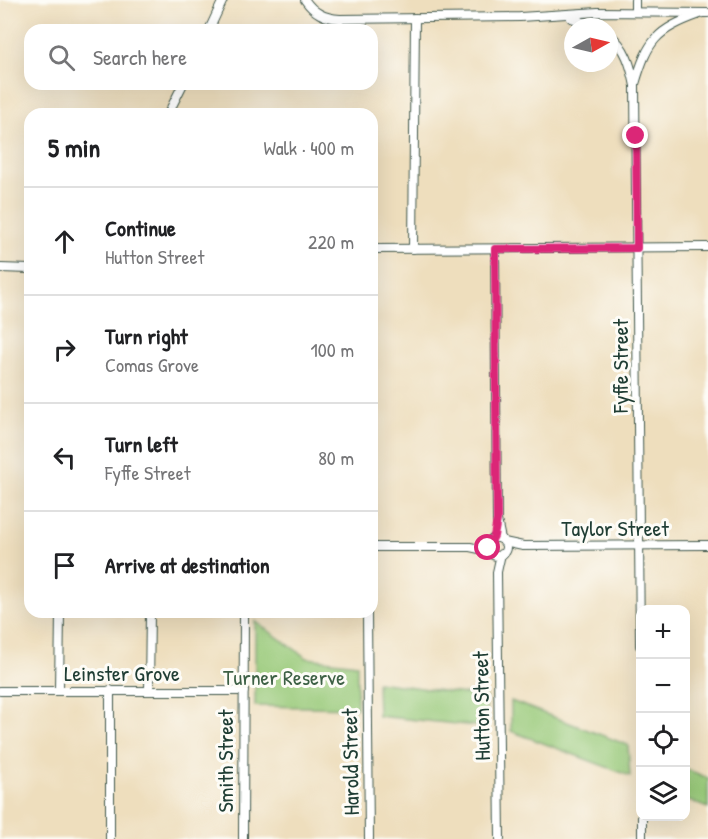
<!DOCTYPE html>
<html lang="en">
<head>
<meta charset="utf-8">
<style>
  :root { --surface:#fff; --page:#f2f2f2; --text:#202124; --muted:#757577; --line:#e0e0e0 }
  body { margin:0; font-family:"Patrick Hand",sans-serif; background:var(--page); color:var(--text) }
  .controls { position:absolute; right:18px; bottom:18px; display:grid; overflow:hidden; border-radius:12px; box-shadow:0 6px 24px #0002 }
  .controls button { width:54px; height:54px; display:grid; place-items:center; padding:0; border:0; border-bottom:2px solid var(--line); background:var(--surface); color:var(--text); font:30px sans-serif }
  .compass { position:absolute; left:564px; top:18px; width:54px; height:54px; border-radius:50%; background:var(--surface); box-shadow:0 6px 24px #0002; rotate:82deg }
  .stop { position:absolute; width:18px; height:18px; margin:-14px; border:4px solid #db2777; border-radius:50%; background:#fff }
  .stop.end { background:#db2777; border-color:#fff; box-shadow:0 2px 6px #0008 }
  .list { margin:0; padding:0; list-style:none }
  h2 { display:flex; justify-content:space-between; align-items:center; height:78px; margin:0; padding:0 24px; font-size:26px }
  h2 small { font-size:20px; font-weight:400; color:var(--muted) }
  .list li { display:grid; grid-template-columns:39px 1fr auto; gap:18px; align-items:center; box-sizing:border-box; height:108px; padding:0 24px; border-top:2px solid var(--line) }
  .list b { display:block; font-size:22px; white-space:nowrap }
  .list p { margin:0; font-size:20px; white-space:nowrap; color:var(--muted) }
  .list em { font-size:20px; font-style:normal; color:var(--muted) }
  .icon { flex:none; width:33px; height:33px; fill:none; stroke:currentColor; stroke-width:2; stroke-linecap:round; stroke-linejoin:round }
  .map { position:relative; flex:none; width:708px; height:839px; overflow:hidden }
  .search { position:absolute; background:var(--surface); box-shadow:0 6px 24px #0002; left:24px; top:24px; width:354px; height:66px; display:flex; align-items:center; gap:15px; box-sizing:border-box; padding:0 21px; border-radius:18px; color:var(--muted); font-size:22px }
  .panel { position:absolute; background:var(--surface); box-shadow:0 6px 24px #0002; left:24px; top:108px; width:354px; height:510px; border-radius:18px }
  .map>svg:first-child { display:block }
</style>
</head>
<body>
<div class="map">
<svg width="708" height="839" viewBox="0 0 708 839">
  <rect width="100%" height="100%" fill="#fdfcf7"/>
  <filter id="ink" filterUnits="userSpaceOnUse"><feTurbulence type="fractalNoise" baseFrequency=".0167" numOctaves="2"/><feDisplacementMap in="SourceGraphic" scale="12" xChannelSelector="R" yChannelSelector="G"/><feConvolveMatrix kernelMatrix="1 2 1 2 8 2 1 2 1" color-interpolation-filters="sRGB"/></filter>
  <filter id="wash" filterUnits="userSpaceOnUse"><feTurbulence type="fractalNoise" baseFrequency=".008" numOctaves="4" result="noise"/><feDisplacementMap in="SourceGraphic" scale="24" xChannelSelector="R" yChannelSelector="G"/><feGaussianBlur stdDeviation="1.35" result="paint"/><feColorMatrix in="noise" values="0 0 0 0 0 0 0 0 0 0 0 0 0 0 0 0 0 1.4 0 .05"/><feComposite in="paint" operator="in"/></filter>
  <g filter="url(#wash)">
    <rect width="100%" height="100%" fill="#eedebd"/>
    <g fill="#98c978" stroke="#5c8356" stroke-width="1.5">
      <path d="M255 621 307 658 357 664V708L255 706Z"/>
      <path d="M377 682 486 697V727L378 716Z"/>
      <path d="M511 701 628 745 630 776 511 731Z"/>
      <path d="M686 769 708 778V808L686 800Z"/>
    </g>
  </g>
  <g filter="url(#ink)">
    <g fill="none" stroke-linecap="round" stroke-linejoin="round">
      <defs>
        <g id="street">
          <path d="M305 0C314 13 324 18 340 19L520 17 598 12 708 13"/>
          <path d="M635 0V12"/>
          <path d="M571 18 599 27"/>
          <path d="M209 30 223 0"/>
          <path d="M609 34C626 47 631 66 635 86L640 646"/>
          <path d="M635 84C648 40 656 30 700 14"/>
          <path d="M168 114 183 84"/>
          <path d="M372 249 708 247"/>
          <path d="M413 249 415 18"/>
          <path d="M495 249 497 520 501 539"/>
          <path d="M0 268 30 269"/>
          <circle cx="497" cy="547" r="9"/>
          <path d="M504 542 523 546 708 545"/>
          <path d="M372 547H470L489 551"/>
          <path d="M367 612 369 839"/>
          <path d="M149 690 150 612"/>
          <path d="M0 691H244"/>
          <path d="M59 691 60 612"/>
          <path d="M642 816V839"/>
          <path d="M110 839V690"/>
          <path d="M243 839 244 612"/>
          <path d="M500 839 497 572 501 554"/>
        </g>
      </defs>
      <use href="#street" stroke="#3e5549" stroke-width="10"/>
      <use href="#street" stroke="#fff" stroke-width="8"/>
    </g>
  </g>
  <g fill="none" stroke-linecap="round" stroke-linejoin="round" filter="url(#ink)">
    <path stroke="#db2777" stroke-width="8" d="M488 548 494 536 497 520 495 249 637 248 636 136"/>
  </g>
  <g text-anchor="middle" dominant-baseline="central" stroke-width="6" stroke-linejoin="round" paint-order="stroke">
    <g font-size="22" fill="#1f3d34" stroke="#fdfcf7">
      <text transform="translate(620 366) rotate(-90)">Fyffe Street</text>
      <text x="615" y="528">Taylor Street</text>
      <text x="122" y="673">Leinster Grove</text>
      <text transform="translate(481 706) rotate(-91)">Hutton Street</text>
      <text transform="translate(225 761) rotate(-90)">Smith Street</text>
      <text transform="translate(350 762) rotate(-91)">Harold Street</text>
    </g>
    <g font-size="22" fill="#3d6045" stroke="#fdfcf7">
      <text x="284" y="677">Turner Reserve</text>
    </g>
  </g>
</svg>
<div class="controls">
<button>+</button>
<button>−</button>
<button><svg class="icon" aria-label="locate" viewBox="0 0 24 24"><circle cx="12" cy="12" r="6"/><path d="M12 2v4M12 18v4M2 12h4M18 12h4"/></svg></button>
<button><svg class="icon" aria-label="layers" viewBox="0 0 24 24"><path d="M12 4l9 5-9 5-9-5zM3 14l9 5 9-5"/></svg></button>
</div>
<svg class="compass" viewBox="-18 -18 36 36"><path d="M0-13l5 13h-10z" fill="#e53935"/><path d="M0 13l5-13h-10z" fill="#757577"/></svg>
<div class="stop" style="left:488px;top:548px"></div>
<div class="stop end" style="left:636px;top:136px"></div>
<div class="search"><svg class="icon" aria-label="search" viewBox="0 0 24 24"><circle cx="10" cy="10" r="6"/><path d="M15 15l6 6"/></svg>Search here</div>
<section class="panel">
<h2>5 min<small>Walk · 400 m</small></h2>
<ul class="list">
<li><svg class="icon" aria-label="ahead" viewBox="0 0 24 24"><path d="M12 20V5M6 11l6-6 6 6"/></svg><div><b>Continue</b><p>Hutton Street</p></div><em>220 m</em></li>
<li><svg class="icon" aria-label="right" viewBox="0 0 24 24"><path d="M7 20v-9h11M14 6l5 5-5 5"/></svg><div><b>Turn right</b><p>Comas Grove</p></div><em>100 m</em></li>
<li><svg class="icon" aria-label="left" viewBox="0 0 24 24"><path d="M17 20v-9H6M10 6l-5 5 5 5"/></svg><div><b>Turn left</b><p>Fyffe Street</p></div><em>80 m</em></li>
<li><svg class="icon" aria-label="arrive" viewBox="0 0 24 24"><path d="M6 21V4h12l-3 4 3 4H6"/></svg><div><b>Arrive at destination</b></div></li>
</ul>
</section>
</div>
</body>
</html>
